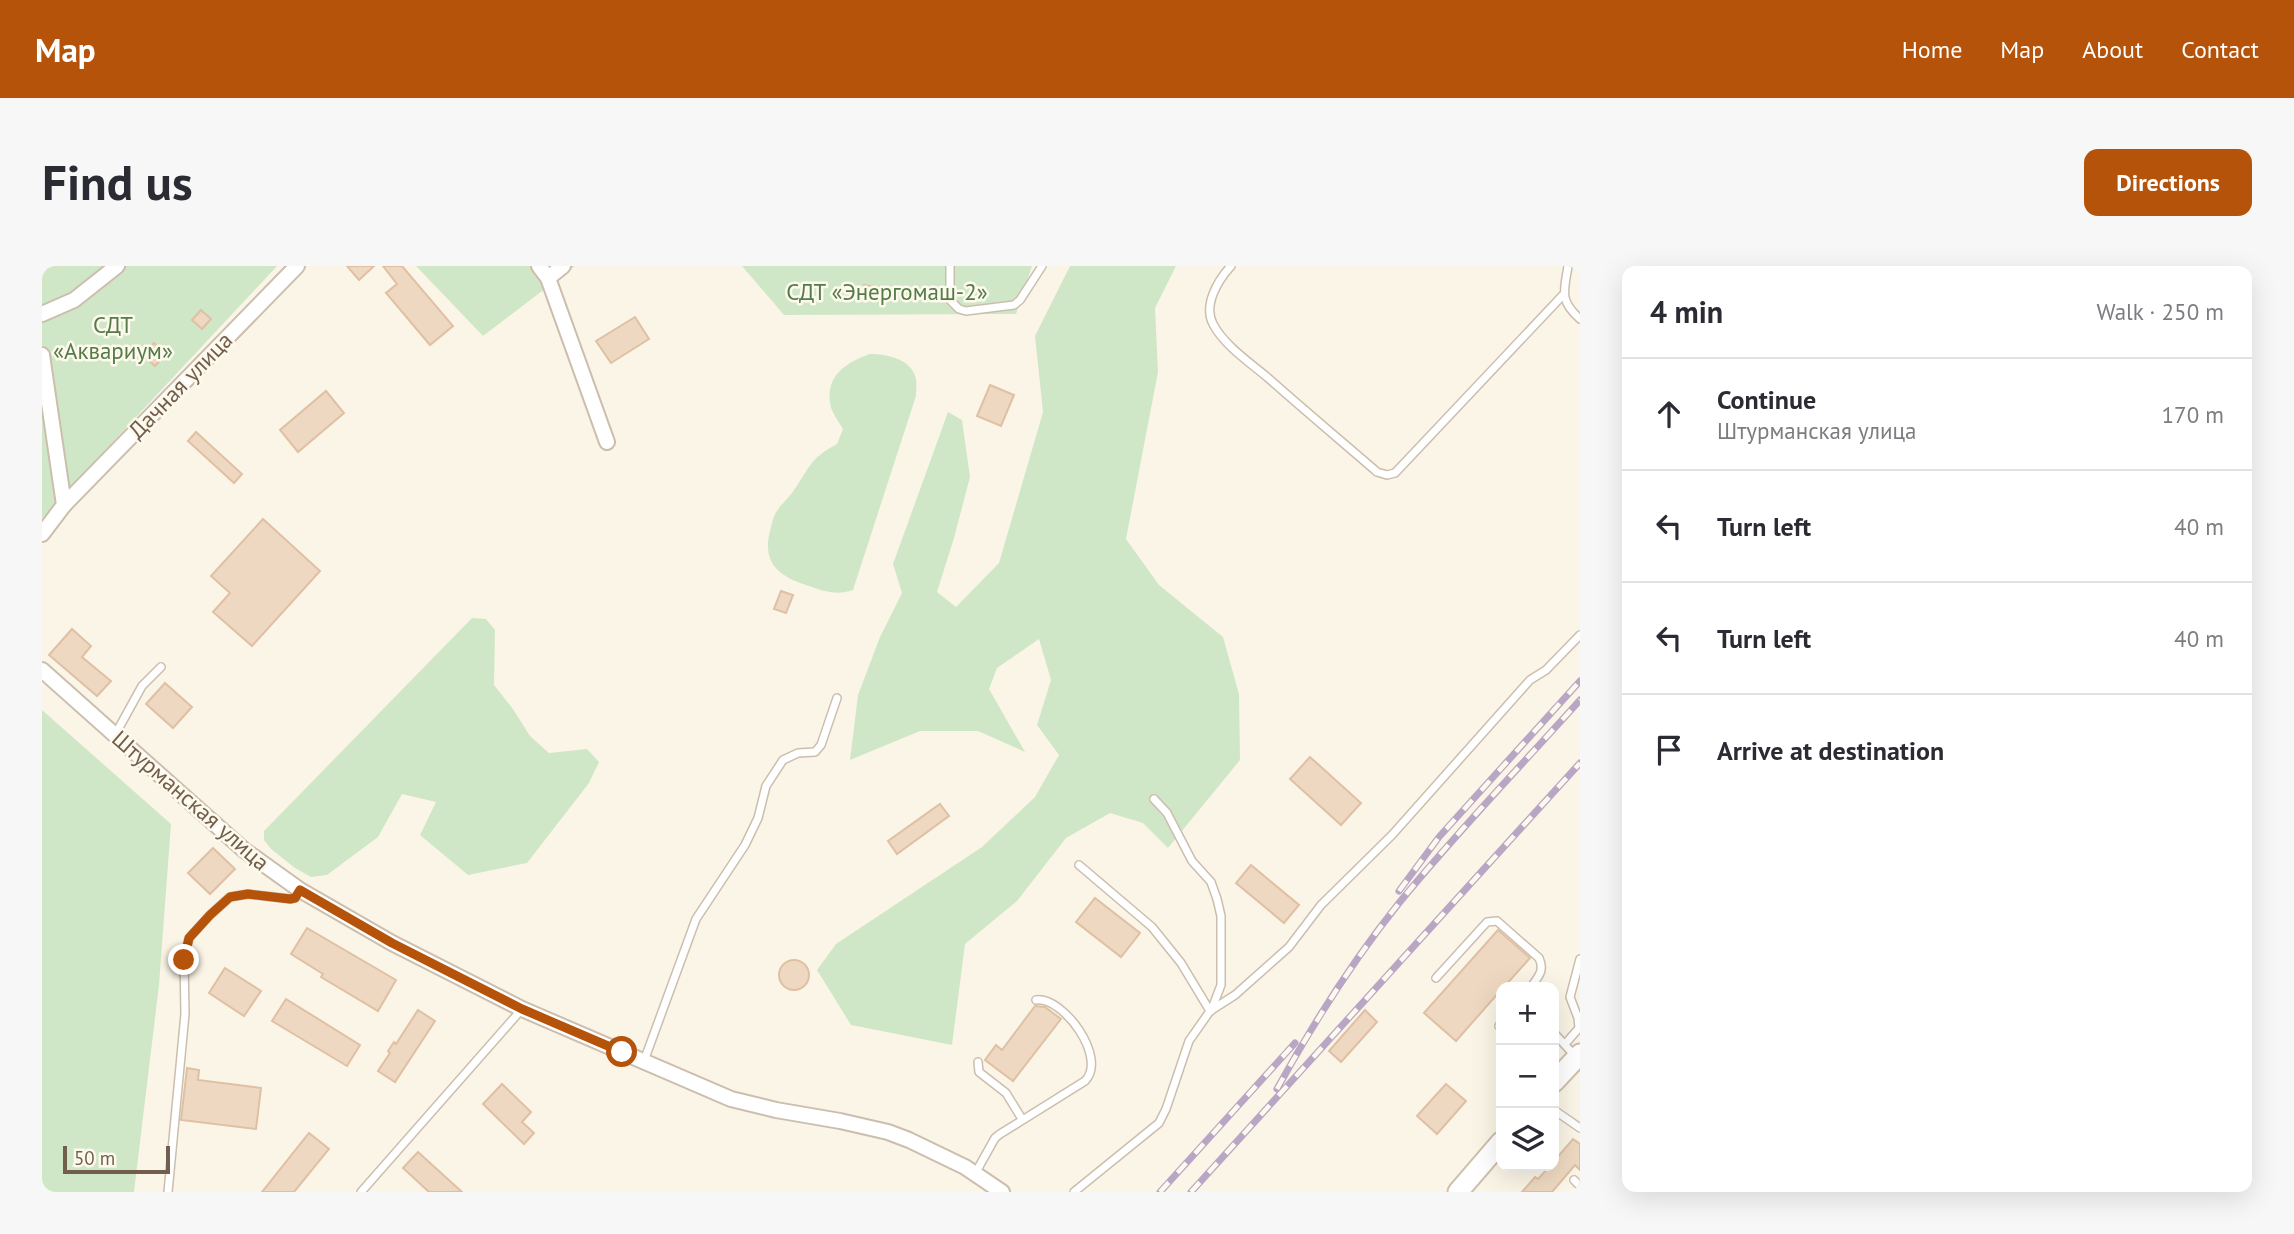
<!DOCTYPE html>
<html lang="en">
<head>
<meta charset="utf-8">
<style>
  :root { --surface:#fff; --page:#f7f7f7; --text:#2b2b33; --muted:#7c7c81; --line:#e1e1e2; --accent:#b45309 }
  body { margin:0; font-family:"PT Sans",sans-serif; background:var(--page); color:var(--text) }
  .controls { position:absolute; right:21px; bottom:21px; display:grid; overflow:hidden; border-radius:14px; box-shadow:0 7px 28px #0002 }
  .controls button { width:63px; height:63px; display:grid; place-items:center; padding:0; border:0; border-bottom:2px solid var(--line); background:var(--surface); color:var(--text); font:35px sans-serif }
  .scale { position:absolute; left:21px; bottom:18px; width:107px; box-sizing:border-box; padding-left:7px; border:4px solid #725e4d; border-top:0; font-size:19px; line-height:24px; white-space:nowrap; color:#725e4d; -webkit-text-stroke:5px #fef9ed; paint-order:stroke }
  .stop { position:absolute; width:21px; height:21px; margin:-16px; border:5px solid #b45309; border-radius:50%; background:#fff }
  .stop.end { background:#b45309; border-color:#fff; box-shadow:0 2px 7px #0008 }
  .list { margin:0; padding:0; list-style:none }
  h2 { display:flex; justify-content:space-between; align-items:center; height:91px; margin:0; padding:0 28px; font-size:30px }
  h2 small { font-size:23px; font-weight:400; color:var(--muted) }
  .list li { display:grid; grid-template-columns:46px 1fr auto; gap:21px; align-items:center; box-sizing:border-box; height:112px; padding:0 28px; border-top:2px solid var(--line) }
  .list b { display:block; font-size:26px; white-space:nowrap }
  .list p { margin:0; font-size:23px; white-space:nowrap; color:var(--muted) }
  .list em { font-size:23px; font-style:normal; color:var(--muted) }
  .icon { flex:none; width:38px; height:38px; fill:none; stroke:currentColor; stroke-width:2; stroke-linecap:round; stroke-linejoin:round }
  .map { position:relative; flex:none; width:1538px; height:926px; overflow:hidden; border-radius:14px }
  header { display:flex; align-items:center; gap:42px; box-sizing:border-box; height:98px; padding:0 35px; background:var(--accent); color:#fff }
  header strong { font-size:33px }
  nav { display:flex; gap:38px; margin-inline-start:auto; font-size:24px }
  .intro { display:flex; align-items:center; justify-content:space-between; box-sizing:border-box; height:168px; padding:0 42px }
  h1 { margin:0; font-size:49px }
  .button { padding:18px 32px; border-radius:14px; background:var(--accent); color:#fff; font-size:24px; font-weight:700 }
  main { display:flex; gap:42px; padding:0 42px }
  aside { flex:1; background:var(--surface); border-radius:14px; box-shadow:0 7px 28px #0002 }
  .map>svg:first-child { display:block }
</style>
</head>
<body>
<header>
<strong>Map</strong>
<nav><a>Home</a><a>Map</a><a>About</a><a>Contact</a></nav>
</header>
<div class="intro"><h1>Find us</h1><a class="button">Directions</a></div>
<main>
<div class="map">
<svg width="1538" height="926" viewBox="0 0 1538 926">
  <rect width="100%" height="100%" fill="#fbf5e7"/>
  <g fill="#d0e7c7">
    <path d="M0 0H235L0 252Z"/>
    <path d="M374 0H533L441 70Z"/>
    <path d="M700 0H990L974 48 742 49Z"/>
    <path d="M1028 0H1134L1113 42 1116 106 1084 273 1117 319 1181 371 1197 428 1198 494 1126 582 1101 557 1068 547 1024 572 975 635 923 678 910 779 809 759 775 704 794 678 940 581 993 531 1017 489 995 459 1009 414 997 373 955 402 947 423 983 486 936 465H878L808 494 816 429 838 371 860 327 851 298 906 146 920 154 928 211 912 272 895 326 914 341 957 297 1001 146 993 70Z"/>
    <path d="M828 88C845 88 870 93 874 113 875 118 874 125 874 130L811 324C794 330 781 325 764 319 736 310 720 296 728 265 730 258 731 250 735 245 740 237 747 232 752 224 769 200 767 193 795 178L801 163C797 156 789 146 788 137 784 109 805 96 828 88Z"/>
    <path d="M430 352 444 353 453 364 452 419 471 443 488 470 507 487 545 483 557 496 547 517 485 597 426 609 378 569 394 536 360 528 336 571 285 609 269 611 253 602 229 583 222 574V565Z"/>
    <path d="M0 444 129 558 117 719 92 926H0Z"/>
  </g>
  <g fill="#eed8c1" stroke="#dfc0a3" stroke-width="2">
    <path d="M305 0H332L317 14Z"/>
    <path d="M341 0H360L411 60 388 79 344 27 355 18Z"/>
    <path d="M822 19 841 22 840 35 820 32Z"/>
    <path d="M159 44 169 53 160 63 150 54Z"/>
    <path d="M593 51 607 73 569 97 554 75Z"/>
    <path d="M112 77 124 88 113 100 101 89Z"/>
    <path d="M948 119 972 129 959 160 935 150Z"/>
    <path d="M284 125 302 147 256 186 238 164Z"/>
    <path d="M154 166 200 208 192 217 146 175Z"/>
    <path d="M221 253 278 305 210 380 171 346 188 327 169 310Z"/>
    <path d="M739 325 751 329 744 347 732 343Z"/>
    <path d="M30 363 49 380 40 391 69 415 55 430 7 389Z"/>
    <path d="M123 417 150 441 131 462 104 438Z"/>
    <path d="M1268 491 1319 537 1299 559 1248 513Z"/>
    <path d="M898 538 907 550 855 588 846 575Z"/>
    <path d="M171 582 193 603 168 628 146 607Z"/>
    <path d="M1209 599 1257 639 1242 657 1194 617Z"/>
    <path d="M1053 632 1098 667 1079 691 1034 656Z"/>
    <path d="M265 662 354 714 336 745 279 711 281 708 249 688Z"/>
    <path d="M1456 664 1488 692 1462 721H1459V724L1414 775 1382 747Z"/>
    <circle cx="752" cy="709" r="15"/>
    <path d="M183 702 219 725 202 750 167 727Z"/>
    <path d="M244 733 318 779 305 800 230 755Z"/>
    <path d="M993 740 1003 741 1019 753 971 815 943 794 954 779 960 784Z"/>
    <path d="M376 744 393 755 353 816 336 805 348 787 346 785 352 776 354 778Z"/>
    <path d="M1323 744 1335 756 1299 796 1287 785Z"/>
    <path d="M145 802 157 804 156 814 219 822 214 863 139 854Z"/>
    <path d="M460 818 489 846 480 856 492 867 482 878 441 838Z"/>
    <path d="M1404 818 1424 835 1395 868 1375 850Z"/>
    <path d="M267 867 287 883 252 926H220Z"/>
    <path d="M1531 873 1538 878V904L1533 899 1510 926H1480L1493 911 1496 913 1508 900H1512V895Z"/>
    <path d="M376 886 420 926H387L361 902Z"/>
  </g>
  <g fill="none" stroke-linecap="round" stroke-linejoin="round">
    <defs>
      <g id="service">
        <path d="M908 0V34L917 43 924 45 972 39 978 34 1000 0"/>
        <path d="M1189 0C1176 14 1161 39 1171 58 1182 79 1207 96 1225 111 1261 143 1298 174 1335 206L1345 209 1353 207 1521 29"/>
        <path d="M1526 0C1522 26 1517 34 1538 53"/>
        <path d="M73 469 100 420 119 401"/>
        <path d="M1112 533 1125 547 1150 595 1169 616 1175 633 1179 650V719L1169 745"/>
        <path d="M1394 712 1445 656 1455 655 1497 692C1503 705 1496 711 1489 721"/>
        <path d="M1168 745 1193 729 1247 681 1279 639 1350 569 1488 414 1504 404 1538 369"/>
        <path d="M1457 760 1459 757"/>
        <path d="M1512 767 1534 791"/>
        <path d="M1523 778 1537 762 1536 752 1528 731 1538 693"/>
        <path d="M602 795 654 653 703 579 716 552 724 520 741 494 756 487 773 486 779 479 795 432"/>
        <path d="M936 796 937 806 964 827 980 853"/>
        <path d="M1512 844 1538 862"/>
        <path d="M934 906 953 872 958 868 1043 815C1066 792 1021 730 994 734"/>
        <path d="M1532 914 1538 920"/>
        <path d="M126 926 143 748 142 694 147 672 168 649 188 631 206 628 249 633 253 632 258 624"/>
        <path d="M319 926 480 743"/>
        <path d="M1032 926 1117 857 1124 843 1147 775 1168 745 1139 697 1110 661 1037 599"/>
      </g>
      <g id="minor">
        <path d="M497 0 506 12 565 176"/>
        <path d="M506 12 521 0"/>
        <path d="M0 48 32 34 75 0"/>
        <path d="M0 89 22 239 0 268"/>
        <path d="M22 239 255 0"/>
        <path d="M0 404 202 584 258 624 350 677 480 743 689 833 734 844 798 855 846 866 867 874 923 901 960 926"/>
      </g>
      <g id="secondary">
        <path d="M1512 816 1538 788"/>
        <path d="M1416 926 1459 876"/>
      </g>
    </defs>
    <use href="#service" stroke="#ccbeae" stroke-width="10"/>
    <use href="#minor" stroke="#ccbeae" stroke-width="18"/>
    <use href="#secondary" stroke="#cebfac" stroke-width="23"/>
    <use href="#service" stroke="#fff" stroke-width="7"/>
    <use href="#minor" stroke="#fff" stroke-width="14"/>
    <use href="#secondary" stroke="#fff" stroke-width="19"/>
    <defs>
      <g id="rail">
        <path d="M1357 625 1397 571 1538 415"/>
        <path d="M1235 823C1269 761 1313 692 1357 637 1414 567 1478 501 1538 434"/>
        <path d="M1118 926 1253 777"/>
        <path d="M1149 926 1538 497"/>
      </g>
    </defs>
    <use href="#rail" stroke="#b9a6c4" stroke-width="7"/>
    <use href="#rail" stroke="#fef9ed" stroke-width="4.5" stroke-dasharray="13" stroke-linecap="butt"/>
  </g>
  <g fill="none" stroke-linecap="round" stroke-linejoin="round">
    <path stroke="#b45309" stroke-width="9" d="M142 694 147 672 168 649 188 631 206 628 248 633 253 632 258 624 350 677 480 743 580 786"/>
  </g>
  <g text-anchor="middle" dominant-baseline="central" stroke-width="5" stroke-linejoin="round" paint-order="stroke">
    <g font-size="23" fill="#547c49" stroke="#fef9ed">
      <text x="845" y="25">СДТ «Энергомаш-2»</text>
      <text x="71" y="58">СДТ<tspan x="71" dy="26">«Аквариум»</tspan></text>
    </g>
    <g font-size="23" fill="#725e4d" stroke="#fef9ed">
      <text transform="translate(138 119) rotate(-46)">Дачная улица</text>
      <text transform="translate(149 534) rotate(41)">Штурманская улица</text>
    </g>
  </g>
</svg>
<div class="controls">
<button>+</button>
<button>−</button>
<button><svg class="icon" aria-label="layers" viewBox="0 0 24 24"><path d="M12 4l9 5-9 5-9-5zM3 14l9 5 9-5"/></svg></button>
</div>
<div class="scale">50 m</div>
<div class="stop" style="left:580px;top:786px"></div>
<div class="stop end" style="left:142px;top:694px"></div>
</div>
<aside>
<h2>4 min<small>Walk · 250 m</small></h2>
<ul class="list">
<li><svg class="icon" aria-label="ahead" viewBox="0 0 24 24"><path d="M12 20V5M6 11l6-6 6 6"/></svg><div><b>Continue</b><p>Штурманская улица</p></div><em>170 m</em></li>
<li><svg class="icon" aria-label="left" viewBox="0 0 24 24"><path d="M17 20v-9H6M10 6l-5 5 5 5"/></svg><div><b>Turn left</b></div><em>40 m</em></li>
<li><svg class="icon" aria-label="left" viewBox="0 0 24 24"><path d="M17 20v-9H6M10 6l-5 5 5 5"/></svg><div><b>Turn left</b></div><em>40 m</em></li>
<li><svg class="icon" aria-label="arrive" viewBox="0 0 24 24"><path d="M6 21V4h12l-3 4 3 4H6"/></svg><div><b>Arrive at destination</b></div></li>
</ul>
</aside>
</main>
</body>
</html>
